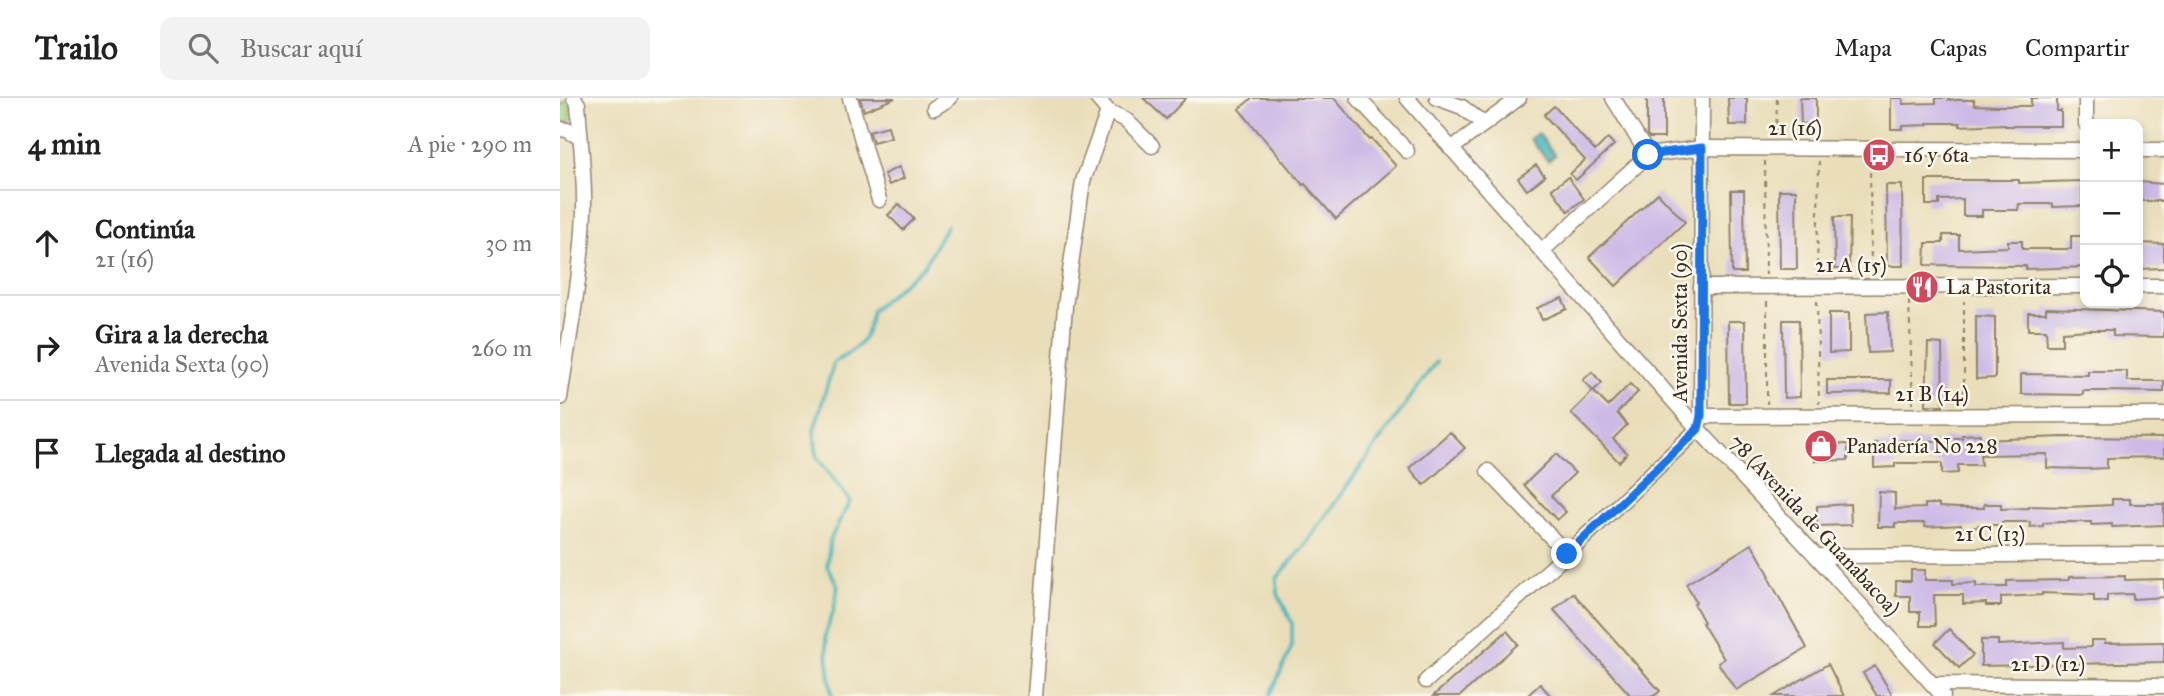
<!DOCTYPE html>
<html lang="es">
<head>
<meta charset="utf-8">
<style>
  :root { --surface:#fff; --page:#f2f2f2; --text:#222; --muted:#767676; --line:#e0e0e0 }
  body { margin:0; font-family:"IM FELL Great Primer",serif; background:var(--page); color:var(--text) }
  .controls { position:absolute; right:21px; top:21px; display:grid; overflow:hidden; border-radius:14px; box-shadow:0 4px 10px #0003 }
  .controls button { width:63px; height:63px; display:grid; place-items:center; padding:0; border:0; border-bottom:2px solid var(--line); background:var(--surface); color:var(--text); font:35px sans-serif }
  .stop { position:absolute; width:21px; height:21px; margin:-16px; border:5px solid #1a73e8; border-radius:50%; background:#fff }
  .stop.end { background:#1a73e8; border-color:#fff; box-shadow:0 2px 7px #0008 }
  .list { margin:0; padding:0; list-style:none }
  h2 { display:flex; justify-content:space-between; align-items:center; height:91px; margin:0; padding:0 28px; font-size:30px }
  h2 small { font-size:23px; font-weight:400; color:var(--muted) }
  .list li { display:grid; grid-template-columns:46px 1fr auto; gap:21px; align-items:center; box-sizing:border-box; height:105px; padding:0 28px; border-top:2px solid var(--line) }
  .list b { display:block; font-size:26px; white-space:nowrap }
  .list p { margin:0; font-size:23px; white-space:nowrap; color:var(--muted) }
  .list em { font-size:23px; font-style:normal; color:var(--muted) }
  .icon { flex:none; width:38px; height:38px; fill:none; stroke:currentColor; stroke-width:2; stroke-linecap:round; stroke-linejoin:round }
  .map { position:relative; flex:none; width:1604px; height:598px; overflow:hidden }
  header { display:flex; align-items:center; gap:42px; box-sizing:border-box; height:98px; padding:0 35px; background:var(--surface); border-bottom:2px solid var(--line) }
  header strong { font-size:33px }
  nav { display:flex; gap:38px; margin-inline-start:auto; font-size:24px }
  .search { width:490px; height:63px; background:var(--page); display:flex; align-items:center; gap:18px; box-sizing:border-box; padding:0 24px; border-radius:14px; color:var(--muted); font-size:26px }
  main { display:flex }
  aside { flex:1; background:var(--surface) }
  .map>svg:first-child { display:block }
</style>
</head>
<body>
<header>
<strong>Trailo</strong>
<div class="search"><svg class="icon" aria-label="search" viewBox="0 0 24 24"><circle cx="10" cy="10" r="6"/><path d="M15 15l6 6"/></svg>Buscar aquí</div>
<nav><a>Mapa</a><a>Capas</a><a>Compartir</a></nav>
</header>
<main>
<aside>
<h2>4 min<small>A pie · 290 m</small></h2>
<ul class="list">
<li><svg class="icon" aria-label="ahead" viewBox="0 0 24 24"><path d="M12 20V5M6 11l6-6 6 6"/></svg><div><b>Continúa</b><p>21 (16)</p></div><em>30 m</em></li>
<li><svg class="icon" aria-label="right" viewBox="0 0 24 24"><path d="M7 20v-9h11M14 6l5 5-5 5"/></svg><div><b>Gira a la derecha</b><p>Avenida Sexta (90)</p></div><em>260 m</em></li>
<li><svg class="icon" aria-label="arrive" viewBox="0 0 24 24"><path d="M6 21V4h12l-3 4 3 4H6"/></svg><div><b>Llegada al destino</b></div></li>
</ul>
</aside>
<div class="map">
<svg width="1604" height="598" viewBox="0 0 1604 598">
  <rect width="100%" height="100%" fill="#fbf7ec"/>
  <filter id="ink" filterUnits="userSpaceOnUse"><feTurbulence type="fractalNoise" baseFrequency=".0143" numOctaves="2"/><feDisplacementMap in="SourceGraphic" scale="14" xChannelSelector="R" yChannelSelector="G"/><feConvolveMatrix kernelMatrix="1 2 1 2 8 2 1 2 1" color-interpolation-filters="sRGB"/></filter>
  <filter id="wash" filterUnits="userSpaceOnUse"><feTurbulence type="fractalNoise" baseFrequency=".00686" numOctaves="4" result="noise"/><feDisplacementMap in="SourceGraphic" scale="28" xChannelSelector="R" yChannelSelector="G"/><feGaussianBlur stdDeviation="1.57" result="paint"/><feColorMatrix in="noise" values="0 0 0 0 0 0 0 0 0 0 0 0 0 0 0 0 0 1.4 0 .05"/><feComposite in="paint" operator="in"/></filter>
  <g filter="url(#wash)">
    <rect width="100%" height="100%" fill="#eadeba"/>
    <path fill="#a1d585" stroke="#6e8052" stroke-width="2" d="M6 3 10 9V25H0V8Z"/>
    <path fill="#44b4bb" stroke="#406f6c" stroke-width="2" d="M978 35 995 57 988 63 970 41Z"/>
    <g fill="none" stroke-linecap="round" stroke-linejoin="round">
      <g stroke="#44b4bb" stroke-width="3.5">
        <path d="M272 598 265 538 274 511 278 488 267 468 270 442 290 403 257 359 254 332 274 264C302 248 307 243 312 212L364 168 387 127"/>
        <path d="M710 598 732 548V525L718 496 717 480 742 451 876 264"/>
      </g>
    </g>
    <g id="blocks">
      <g fill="#ccbae6">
        <path d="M300 0H335L304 13Z"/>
        <path d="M583 0H626L606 21Z"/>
        <path d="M692 0H774L810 42 812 41 836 68 776 121 745 86 743 87 679 11Z"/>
        <path d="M1087 0H1104V40H1089L1087 37Z"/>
        <path d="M1168 0H1187V27H1169Z"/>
        <path d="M1240 0H1256V25L1241 26Z"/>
        <path d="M1331 0H1343V6L1376 5V0H1388V2H1414V7L1438 8H1471V0H1497V13H1501V28H1445V26L1400 28V25H1367V27L1343 28V31H1331Z"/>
        <path d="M994 8 1035 53 1048 40 1054 47 1016 82 1010 76 1025 62 984 17Z"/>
        <path d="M328 28 331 39 313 44 309 33Z"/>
        <path d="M976 67 985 78 967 92 958 80Z"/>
        <path d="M339 69 344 80 329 87 324 76Z"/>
        <path d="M1008 79 1024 101 1008 113 992 91Z"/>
        <path d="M1366 82H1459V85L1522 83V108L1493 109V106H1459L1458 112H1422V118H1403V101L1379 102V107H1366Z"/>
        <path d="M1578 84 1604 86V103H1578Z"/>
        <path d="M1326 87H1342L1343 168H1327Z"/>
        <path d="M1171 92H1184L1185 175H1172Z"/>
        <path d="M1219 92H1236L1237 171H1220Z"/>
        <path d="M1098 95 1125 124 1056 188 1029 159Z"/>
        <path d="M339 106 354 121 343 132 328 117Z"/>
        <path d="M1274 119H1290L1289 171H1275Z"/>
        <path d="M1383 137H1399V151L1448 149V143H1462V151H1511V138H1525V169L1466 171V168L1365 167 1366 145H1383Z"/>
        <path d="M1578 145 1604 146V170L1578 171Z"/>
        <path d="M1002 200 1007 211 982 222 977 210Z"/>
        <path d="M1486 210 1604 214V239L1553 238V232H1527L1502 234V247H1487L1486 232H1468V215H1486Z"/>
        <path d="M1328 214 1330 254 1308 255 1306 215Z"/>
        <path d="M1269 215H1289V254L1269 255Z"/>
        <path d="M1416 218 1435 219V280L1416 281Z"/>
        <path d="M1223 222H1239L1240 299 1224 300Z"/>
        <path d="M1168 223H1185L1186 305H1169Z"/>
        <path d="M1368 245 1382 246 1383 307H1366Z"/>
        <path d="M1528 273H1567V283H1604V294L1543 293H1523V297L1461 296V276L1528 277Z"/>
        <path d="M1032 274 1042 285 1033 293 1023 282Z"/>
        <path d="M1267 282H1331V295L1267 296Z"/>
        <path d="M1070 286 1078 294 1057 315 1067 327 1053 341 1067 355 1059 364 1011 315 1033 293 1048 308Z"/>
        <path d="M890 334 905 350 864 387 849 370Z"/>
        <path d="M1420 336V342L1502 339 1604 340V359L1547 360V370L1524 371 1487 370V356L1420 357 1421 367H1398V375L1382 376V365H1335V369L1314 370V345H1340V342L1382 343V340H1402V337Z"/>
        <path d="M1288 346V362L1255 363V347Z"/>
        <path d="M996 356 1015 375 991 398 1006 414 997 422 964 387Z"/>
        <path d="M1319 394 1335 395V411L1365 410V406H1379V409L1398 410H1424V406H1441V411L1469 410V408L1508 409 1552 407V401H1570V406H1604V427L1552 429V426L1531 427V424H1500L1483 425V428L1470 429V424H1442V427H1418V429L1401 430V427L1365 429V425H1335V429H1318Z"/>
        <path d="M1290 406 1291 427 1257 428V408Z"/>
        <path d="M1192 446 1210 478 1208 479 1247 550 1176 592 1158 565 1164 561 1142 525 1144 524 1134 506 1136 504 1126 486Z"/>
        <path d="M1351 472H1365V482H1393V486L1416 485V489H1447V483L1509 482V479L1565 478V482L1604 481V499L1573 501V496L1547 497V503H1534V497L1482 495V497L1441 499V508H1426V505L1403 506V497H1374L1375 528H1360V514H1350V498H1336V483H1351Z"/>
        <path d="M1013 495 1100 593 1094 598H1071L994 512Z"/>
        <path d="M1389 531 1413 557 1399 570 1375 545Z"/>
        <path d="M947 533 958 546 900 598H873Z"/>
        <path d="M1421 542H1438V547L1504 544V550L1531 549V542H1545V545L1604 544V564L1421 568Z"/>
        <path d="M1268 566 1284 598H1214Z"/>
        <path d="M1315 568 1333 598H1317L1303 575Z"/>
        <path d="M980 586 991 598H967Z"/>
      </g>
    </g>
  </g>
  <g filter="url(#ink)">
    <use href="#blocks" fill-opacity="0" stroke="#92846c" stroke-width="2"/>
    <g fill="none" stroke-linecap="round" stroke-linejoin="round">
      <defs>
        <g id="minor">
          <path d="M290 0 319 102"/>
          <path d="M537 0 548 13 566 22 592 48"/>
          <path d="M798 0 847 53"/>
          <path d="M847 0 1138 331 1256 458 1383 598"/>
          <path d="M877 0 902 9 924 26"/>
          <path d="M1053 0 1088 57"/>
          <path d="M374 10 390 0"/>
          <path d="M1526 26V0"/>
          <path d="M0 31 7 32 20 40"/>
          <path d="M891 51 959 0"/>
          <path d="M1578 52H1604"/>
          <path d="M982 153 1088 57 1142 50 1525 52"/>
          <path d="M1578 188H1604"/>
          <path d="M1141 189 1525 188"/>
          <path d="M0 300C9 238 22 176 24 113 25 78 20 41 18 6L14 0"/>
          <path d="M1141 318 1604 317"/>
          <path d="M928 373 1007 456"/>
          <path d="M1256 458 1604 456"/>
          <path d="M866 583 1007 456 1138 331 1141 318 1142 0"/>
          <path d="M1373 586 1604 588"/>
          <path d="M475 598 505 208 523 83 548 13"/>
        </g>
      </defs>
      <use href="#minor" stroke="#92846c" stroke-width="17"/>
      <g stroke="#92846c" stroke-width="2" stroke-dasharray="5 5" stroke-linecap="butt">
        <path d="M1216 36 1217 0"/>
        <path d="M1205 63 1206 177"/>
        <path d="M1310 64 1311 177"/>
        <path d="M1257 177 1259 63"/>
        <path d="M1207 203V306"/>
        <path d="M1257 203 1259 306"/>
        <path d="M1349 203 1353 306"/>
        <path d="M1404 306V203"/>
      </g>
      <use href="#minor" stroke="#fff" stroke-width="14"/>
    </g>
  </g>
  <g fill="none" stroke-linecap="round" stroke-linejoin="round" filter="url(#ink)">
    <path stroke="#1a73e8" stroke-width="9" d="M1007 456 1138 331 1141 318 1142 50 1088 57"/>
  </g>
  <defs>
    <symbol id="bus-disc" viewBox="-11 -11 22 22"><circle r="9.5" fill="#d1495b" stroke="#fbf7ec"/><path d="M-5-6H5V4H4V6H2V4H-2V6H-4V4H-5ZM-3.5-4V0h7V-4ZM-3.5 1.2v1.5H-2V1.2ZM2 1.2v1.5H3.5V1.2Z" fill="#fff"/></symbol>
    <symbol id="restaurant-disc" viewBox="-11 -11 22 22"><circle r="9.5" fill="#d1495b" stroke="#fbf7ec"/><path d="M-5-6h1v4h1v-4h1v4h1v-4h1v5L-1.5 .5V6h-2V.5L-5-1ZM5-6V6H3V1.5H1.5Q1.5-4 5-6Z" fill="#fff"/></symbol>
    <symbol id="shop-disc" viewBox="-11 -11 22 22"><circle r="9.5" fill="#d1495b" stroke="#fbf7ec"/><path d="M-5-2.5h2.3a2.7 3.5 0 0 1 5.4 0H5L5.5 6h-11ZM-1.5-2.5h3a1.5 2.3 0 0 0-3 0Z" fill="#fff"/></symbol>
  </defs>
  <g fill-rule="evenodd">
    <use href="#bus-disc" x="1300" y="38" width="38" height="38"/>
    <use href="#restaurant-disc" x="1343" y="170" width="38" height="38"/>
    <use href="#shop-disc" x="1242" y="329" width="38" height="38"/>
  </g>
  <g text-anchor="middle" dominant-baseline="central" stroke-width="5" stroke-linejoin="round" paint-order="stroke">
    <g font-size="21" fill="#3b2a1e" stroke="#fbf7ec">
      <text x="1235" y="30">21 (16)</text>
      <text x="1291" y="167">21 A (15)</text>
      <text transform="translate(1120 225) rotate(-90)">Avenida Sexta (90)</text>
      <text x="1372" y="296">21 B (14)</text>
      <text transform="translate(1255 427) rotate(47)">78 (Avenida de Guanabacoa)</text>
      <text x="1430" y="436">21 C (13)</text>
      <text x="1488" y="566">21 D (12)</text>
    </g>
    <g font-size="21" fill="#3b2a1e" stroke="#fbf7ec" text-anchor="start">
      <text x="1344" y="57">16 y 6ta</text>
      <text x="1386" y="189">La Pastorita</text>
      <text x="1286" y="348">Panadería No 228</text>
    </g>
  </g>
</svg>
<div class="controls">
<button>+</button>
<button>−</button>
<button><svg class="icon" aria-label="locate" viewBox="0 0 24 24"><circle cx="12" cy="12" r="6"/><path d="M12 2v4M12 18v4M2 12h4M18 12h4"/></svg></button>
</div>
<div class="stop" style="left:1088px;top:57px"></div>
<div class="stop end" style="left:1007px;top:456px"></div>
</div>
</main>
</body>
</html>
